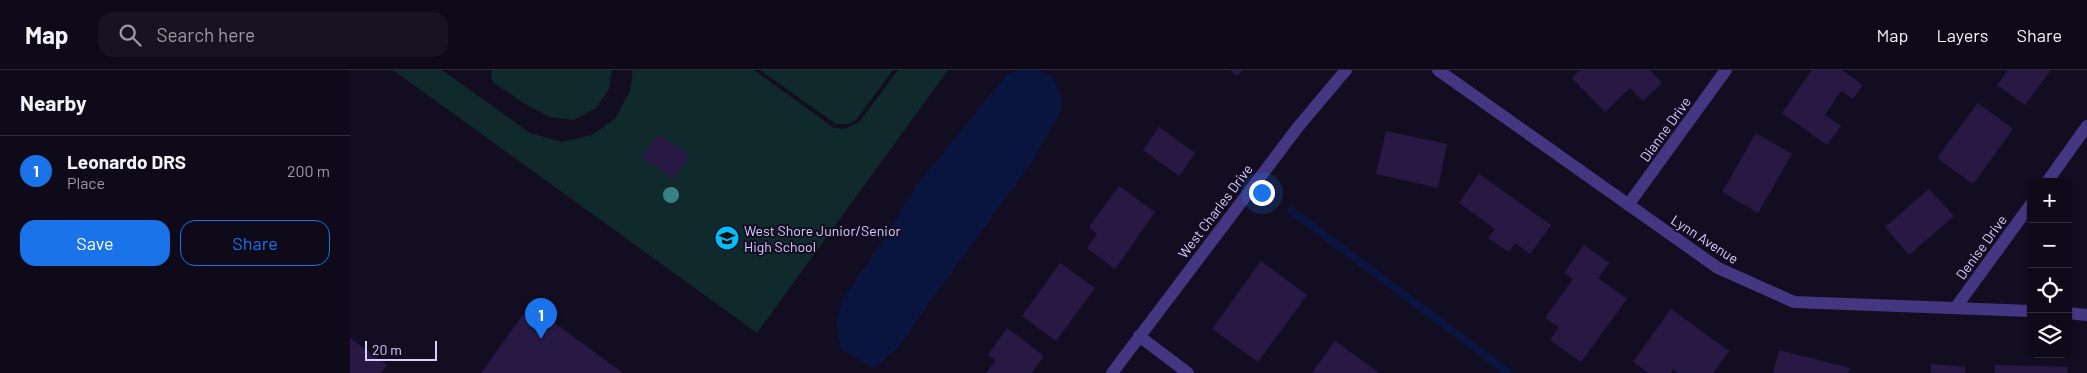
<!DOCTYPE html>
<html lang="en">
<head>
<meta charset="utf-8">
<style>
  :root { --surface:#0e0a1a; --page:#171323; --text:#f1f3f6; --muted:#9b9aa2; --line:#2e2b39; --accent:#1a73e8 }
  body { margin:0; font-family:Barlow,sans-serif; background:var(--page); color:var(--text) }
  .controls { position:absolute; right:15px; bottom:15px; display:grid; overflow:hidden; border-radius:10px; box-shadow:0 1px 4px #0004 }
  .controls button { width:45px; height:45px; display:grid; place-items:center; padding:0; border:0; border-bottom:1px solid var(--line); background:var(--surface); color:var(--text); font:25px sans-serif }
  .scale { position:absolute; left:15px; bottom:12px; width:72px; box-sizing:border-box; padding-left:5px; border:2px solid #daceff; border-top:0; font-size:14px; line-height:18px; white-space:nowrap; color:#daceff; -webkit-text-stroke:4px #130d22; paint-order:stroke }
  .you { position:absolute; left:911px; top:122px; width:18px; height:18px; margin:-12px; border:4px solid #fff; border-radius:50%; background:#1a73e8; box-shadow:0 0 0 8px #1a73e833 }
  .badge { display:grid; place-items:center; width:32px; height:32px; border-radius:50%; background:var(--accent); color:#fff; font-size:16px; font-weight:700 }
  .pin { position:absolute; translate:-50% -41px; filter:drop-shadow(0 1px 2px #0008) }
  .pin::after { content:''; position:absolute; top:26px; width:18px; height:15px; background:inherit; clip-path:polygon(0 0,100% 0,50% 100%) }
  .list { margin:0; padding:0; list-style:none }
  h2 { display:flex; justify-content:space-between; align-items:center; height:65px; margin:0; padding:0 20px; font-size:21px }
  h2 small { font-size:16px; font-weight:400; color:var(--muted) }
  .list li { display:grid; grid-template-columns:32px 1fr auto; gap:15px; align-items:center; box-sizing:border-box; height:70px; padding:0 20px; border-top:1px solid var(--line) }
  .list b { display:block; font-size:19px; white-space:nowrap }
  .list p { margin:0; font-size:16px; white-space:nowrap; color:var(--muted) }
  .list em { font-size:16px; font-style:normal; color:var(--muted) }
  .actions { display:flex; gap:10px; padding:15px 20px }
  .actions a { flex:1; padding:11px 0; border:1px solid var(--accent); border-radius:15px; text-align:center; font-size:18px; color:var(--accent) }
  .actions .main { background:var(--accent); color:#fff }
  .icon { flex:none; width:28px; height:28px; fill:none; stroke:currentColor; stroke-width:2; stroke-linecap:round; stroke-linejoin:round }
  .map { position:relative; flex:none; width:1737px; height:303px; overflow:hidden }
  header { display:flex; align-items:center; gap:30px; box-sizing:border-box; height:70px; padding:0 25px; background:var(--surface); border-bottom:1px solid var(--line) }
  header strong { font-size:24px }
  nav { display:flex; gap:28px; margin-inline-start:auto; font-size:18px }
  .search { width:350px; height:45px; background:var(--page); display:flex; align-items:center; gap:12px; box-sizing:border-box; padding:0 18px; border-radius:15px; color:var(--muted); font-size:19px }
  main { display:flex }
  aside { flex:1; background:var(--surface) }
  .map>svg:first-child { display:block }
</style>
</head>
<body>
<header>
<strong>Map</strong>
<div class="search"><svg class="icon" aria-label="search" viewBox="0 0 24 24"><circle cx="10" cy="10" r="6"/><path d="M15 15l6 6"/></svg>Search here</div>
<nav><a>Map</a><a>Layers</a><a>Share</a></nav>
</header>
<main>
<aside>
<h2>Nearby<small></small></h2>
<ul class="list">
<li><span class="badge">1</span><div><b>Leonardo DRS</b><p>Place</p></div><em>200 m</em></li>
</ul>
<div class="actions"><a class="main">Save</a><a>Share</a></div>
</aside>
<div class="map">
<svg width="1737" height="303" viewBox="0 0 1737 303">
  <rect width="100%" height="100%" fill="#130d22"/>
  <g fill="#10292c">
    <path d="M43 0H92L180 63 212 72 242 65 265 49 280 21 283 0H404L484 58 495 59 510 51 548 0H598L407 263Z"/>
    <path d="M142 0H262L259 19 246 38 224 50 200 47 177 35 145 14 141 8Z"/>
    <path d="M410 0H543L506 50 498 54H486Z"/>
  </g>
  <path fill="#09153f" d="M668 0H689L703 7 712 28 710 43 684 89 577 236 551 274 524 299 491 279 486 254 492 230 534 169 566 116 657 4Z"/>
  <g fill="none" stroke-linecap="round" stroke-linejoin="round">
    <path stroke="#09153f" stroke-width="8" d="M942 141 1159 303"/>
  </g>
  <g fill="#271943">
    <path d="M880 0H893L887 6Z"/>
    <path d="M1230 0H1300L1312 13 1293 31 1280 18 1255 42 1222 8Z"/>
    <path d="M1462 0H1492L1513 15 1503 29 1491 21 1475 45 1491 56 1477 75 1432 43Z"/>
    <path d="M1658 0H1701L1675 35 1647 15Z"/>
    <path d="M1628 33 1663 59 1623 114 1587 88Z"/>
    <path d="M809 57 845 83 829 106 793 80Z"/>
    <path d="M1036 61 1097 74 1088 118 1026 104Z"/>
    <path d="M1406 63 1442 84 1408 143 1372 122Z"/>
    <path d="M307 64 340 84 324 109 292 88Z"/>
    <path d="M1129 104 1201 155 1180 184 1165 173 1159 182 1138 168 1145 159 1109 133Z"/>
    <path d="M769 116 805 142 765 199 737 178 747 164 739 157Z"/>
    <path d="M1579 119 1604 146 1559 185 1535 157Z"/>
    <path d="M1234 175 1259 193 1248 208 1277 229 1231 292 1200 270 1209 257 1195 248 1223 209 1214 203Z"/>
    <path d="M911 191 957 225 908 292 862 259Z"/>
    <path d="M710 193 745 218 706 271 672 246Z"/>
    <path d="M180 235 273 303H131Z"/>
    <path d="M1321 239 1379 281 1363 303H1328L1323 299 1321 303H1299L1283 292Z"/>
    <path d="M657 258 694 286 682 303H636L646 290 638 285Z"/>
    <path d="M0 268 37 295 31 303H0Z"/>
    <path d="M985 271 1028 302 1027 303H962Z"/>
    <path d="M1429 280 1500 298 1498 303H1423Z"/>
    <path d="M1581 294 1615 297V303H1581Z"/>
    <path d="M1645 295 1718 297 1717 303H1645Z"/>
  </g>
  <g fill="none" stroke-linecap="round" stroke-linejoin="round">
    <g stroke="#443782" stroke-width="12">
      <path d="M1088 0 1368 198 1444 232 1681 241"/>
      <path d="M1697 112 1737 56"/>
      <path d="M1278 135 1376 0"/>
      <path d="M1606 237 1681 134"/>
      <path d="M1718 243 1737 245"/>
      <path d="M789 266 838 303"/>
      <path d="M762 303 948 57 996 0"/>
    </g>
  </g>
  <circle fill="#398282" cx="321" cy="125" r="8"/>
  <defs>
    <symbol id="school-disc" viewBox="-11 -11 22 22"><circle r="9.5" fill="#00bef9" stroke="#130d22"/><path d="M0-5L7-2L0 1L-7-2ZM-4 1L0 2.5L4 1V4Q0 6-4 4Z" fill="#111"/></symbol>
  </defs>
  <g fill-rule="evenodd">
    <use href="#school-disc" x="363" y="154" width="28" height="28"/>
  </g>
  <g text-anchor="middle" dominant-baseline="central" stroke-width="4" stroke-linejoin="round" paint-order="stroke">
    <g font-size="14" fill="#daceff" stroke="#130d22">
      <text transform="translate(1315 59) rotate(-54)">Dianne Drive</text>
      <text transform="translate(865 141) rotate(-53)">West Charles Drive</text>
      <text transform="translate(1355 169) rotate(33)">Lynn Avenue</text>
      <text transform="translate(1631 177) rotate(-54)">Denise Drive</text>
    </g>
    <g font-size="14" fill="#daceff" stroke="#130d22" text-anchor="start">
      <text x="394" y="160">West Shore Junior/Senior<tspan x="394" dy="16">High School</tspan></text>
    </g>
  </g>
</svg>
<div class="controls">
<button>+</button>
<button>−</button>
<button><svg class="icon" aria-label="locate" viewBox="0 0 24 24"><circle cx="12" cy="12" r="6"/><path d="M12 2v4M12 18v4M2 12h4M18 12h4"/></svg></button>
<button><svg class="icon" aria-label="layers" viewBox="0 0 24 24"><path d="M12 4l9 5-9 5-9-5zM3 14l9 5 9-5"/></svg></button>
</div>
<div class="scale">20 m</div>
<div class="you"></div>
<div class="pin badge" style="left:191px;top:269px">1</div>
</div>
</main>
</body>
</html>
